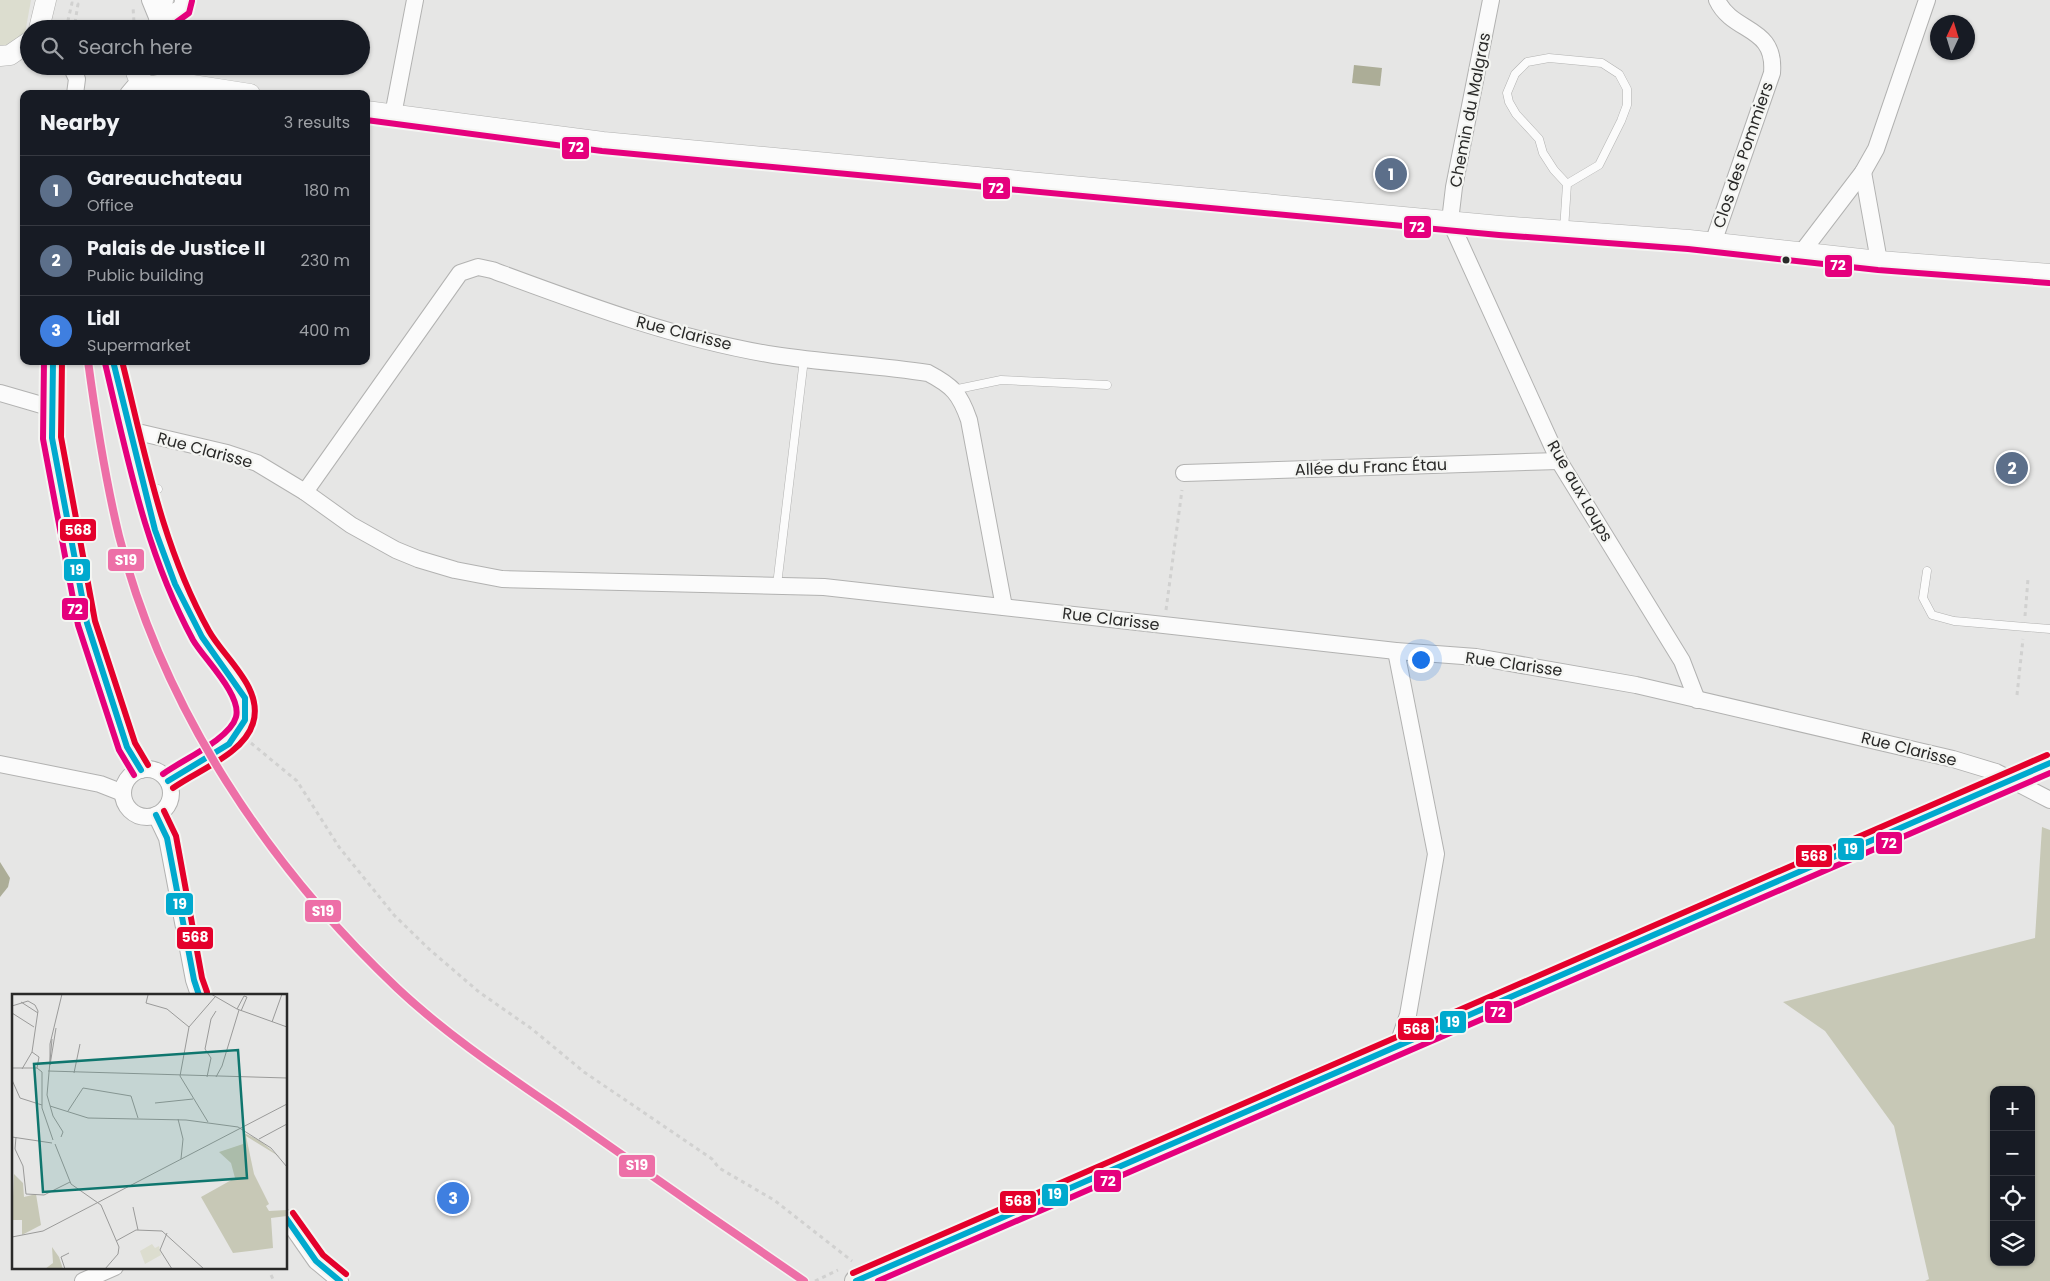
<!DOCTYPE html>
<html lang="en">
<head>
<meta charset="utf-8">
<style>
  :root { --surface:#171b24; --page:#242831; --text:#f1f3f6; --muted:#9ea1a6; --line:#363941; --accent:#d93025 }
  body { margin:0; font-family:Poppins,sans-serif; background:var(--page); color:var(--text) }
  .controls { position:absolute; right:15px; bottom:15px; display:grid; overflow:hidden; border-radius:10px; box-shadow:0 1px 4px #0004 }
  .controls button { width:45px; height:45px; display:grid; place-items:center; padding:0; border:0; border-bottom:1px solid var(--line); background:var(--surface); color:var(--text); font:25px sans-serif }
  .compass { position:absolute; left:1930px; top:15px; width:45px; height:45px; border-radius:50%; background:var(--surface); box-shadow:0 1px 4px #0004; rotate:4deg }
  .you { position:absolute; left:1420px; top:659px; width:18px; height:18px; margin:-12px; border:4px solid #fff; border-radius:50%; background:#1a73e8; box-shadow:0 0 0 8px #1a73e833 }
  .badge { display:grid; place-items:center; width:32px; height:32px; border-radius:50%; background:var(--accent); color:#fff; font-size:16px; font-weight:700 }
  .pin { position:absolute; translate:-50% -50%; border:2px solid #fff; box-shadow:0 1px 5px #0006 }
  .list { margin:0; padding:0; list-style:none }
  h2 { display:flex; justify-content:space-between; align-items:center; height:65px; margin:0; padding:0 20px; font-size:21px }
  h2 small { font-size:16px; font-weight:400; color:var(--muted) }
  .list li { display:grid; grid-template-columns:32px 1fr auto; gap:15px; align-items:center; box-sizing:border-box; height:70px; padding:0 20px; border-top:1px solid var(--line) }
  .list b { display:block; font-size:19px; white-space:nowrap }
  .list p { margin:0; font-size:16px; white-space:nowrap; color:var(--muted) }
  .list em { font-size:16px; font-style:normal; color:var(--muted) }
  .icon { flex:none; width:28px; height:28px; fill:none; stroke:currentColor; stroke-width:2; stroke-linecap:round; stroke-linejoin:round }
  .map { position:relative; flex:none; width:2050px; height:1281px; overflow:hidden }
  .search { position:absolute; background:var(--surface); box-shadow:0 1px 4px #0004; left:20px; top:20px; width:350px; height:55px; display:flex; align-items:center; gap:12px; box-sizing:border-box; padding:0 18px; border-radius:28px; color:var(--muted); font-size:19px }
  .panel { position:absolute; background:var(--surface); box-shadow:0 1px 4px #0004; left:20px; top:90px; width:350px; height:275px; border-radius:10px }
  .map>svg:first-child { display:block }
</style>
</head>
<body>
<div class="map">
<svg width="2050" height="1281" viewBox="0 0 2050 1281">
  <rect width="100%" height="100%" fill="#e6e6e5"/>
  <path fill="#dcddcf" d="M0 0H31L24 39 10 47 0 45Z"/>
  <path fill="#c7c8b6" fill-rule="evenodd" d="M2042 827 2050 830V1281H1925L1929 1279 1894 1126 1825 1031 1783 1002 2035 938ZM1994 1090H2031V1262H1994Z"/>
  <g fill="#acad97">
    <path d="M1354 65 1382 68 1380 86 1352 83Z"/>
    <path d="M0 862 10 878 8 887 0 897Z"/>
  </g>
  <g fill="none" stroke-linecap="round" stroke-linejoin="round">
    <path stroke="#c0c0bf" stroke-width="16" stroke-dasharray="16 8" stroke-linecap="butt" d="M181 772 222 749"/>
    <defs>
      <g id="service">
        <path d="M1564 230 1567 184 1554 170 1543 153 1539 139 1516 114 1509 102 1507 93 1515 74 1527 62 1549 58 1602 63 1619 74 1627 89V105L1621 121 1599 165 1567 184"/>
        <path d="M953 390 1001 380 1107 385"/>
        <path d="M145 492 158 489"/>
        <path d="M1927 571 1923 598 1932 615 1954 621 2050 629"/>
        <path d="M777 585 804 359"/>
      </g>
      <g id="minor">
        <path d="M150 0 159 22 182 7 183 0"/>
        <path d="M1491 0 1454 187 1450 221 1559 461 1682 661 1697 700"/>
        <path d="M71 66 77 79 75 94"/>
        <path d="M128 94 139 81"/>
        <path d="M393 115 415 0"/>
        <path d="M1863 172 1879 261"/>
        <path d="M1713 243 1772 73C1776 25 1733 34 1717 0"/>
        <path d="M1802 252 1863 172 1876 149 1927 0"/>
        <path d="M53 361 52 438 87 623 127 747 141 770"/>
        <path d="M113 361C130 436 144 514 175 584 183 602 192 621 203 638 215 656 237 677 244 697 251 717 239 739 222 749"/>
        <path d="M0 393 52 408"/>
        <path d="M129 430 227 453 257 463 305 492 351 525 396 550 418 559 455 570 502 579 824 587 1396 651 1476 657 1636 685 1953 759 1996 772 2050 800"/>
        <path d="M1184 473 1559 461"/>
        <path d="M305 492 460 273 478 267 492 270C584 304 676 339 774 355 825 363 877 365 928 373 953 386 960 394 969 420L1004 607"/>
        <path d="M1396 651 1436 854 1408 1015 1398 1044"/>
        <path d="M0 764 100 784 123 793"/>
        <circle cx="147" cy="793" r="24"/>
        <path d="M168 781 181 772"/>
        <path d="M156 815 167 838 194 980 199 995"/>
        <path d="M286 1218 316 1261 340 1281"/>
        <path d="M83 1281 115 1267"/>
      </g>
      <g id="tertiary">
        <path d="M39 29 46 0"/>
        <path d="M158 29 163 0"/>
        <path d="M0 56 10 55 29 42"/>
        <path d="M135 66C136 85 153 91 167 81L172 71 171 66"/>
        <path d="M167 81 250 94"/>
        <path d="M366 111 603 142 1500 226 1689 240 1879 261 2050 274"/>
      </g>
      <path id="secondary" d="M856 1281 2050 763"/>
    </defs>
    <use href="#service" stroke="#b2b2b1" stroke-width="9"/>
    <use href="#minor" stroke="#b2b2b1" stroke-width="18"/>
    <use href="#tertiary" stroke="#b2b2b1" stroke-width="21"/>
    <use href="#secondary" stroke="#b2b2b1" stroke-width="24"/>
    <g stroke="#d1d1d0" stroke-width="3" stroke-dasharray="4 4" stroke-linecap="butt">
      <path d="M66 29 72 3 78 4 74 29"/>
      <path d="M132 29 134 22 133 7"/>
      <path d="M1166 610 1182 490"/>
      <path d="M2025 616 2028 579"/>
      <path d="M2017 695 2023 639"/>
      <path d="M251 743 297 781 339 847 394 915 429 949 479 992 532 1029 584 1072 712 1159 719 1168 774 1200 852 1261"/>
      <path d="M271 1275 274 1281"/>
      <path d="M815 1281 838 1270"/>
    </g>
    <use href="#service" stroke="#fbfbfb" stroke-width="8"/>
    <use href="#minor" stroke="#fbfbfb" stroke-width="16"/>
    <use href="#tertiary" stroke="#fbfbfb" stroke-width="20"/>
    <use href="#secondary" stroke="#efefeb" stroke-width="22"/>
    <defs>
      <g id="bus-1">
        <path d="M53 361 52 438 87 623 127 747 141 770"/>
        <path d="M113 361 155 530 175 584 202 637 245 698V720L229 744 168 781"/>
        <path d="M156 815 167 838 194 980 199 995"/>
        <path d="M286 1218 316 1261 340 1281"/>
        <path d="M856 1281 2050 763"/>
      </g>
      <g id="bus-2">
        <path d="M167 29 189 13 192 1"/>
        <path d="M366 120 602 151 1499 235 1688 249 1878 270 2049 283"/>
        <path d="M44 361 43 439 78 625 119 750 134 775"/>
        <path d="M105 363C128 460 145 551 193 640 204 659 242 695 236 717 230 739 182 760 163 774"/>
        <path d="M878 1281 2050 773"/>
      </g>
      <g id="bus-3">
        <path d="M62 361 61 437 95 621 135 743 148 765"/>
        <path d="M122 361C145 453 162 547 209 631 224 658 264 688 253 723 244 754 198 770 173 788"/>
        <path d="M164 811 176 836 202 978 207 992"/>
        <path d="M293 1213 323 1255 346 1274"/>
        <path d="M853 1273 2047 755"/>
      </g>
    </defs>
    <use href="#bus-1" stroke="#f4f5f2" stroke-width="10"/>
    <use href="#bus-2" stroke="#f4f5f2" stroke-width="10"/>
    <use href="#bus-3" stroke="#f4f5f2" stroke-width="10"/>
    <use href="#bus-1" stroke="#00a9ce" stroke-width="6"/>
    <use href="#bus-2" stroke="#e5007d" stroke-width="6"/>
    <use href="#bus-3" stroke="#e4002b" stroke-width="6"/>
    <defs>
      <path id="rail-1" d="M88 361C96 420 105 478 119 536 163 709 268 866 397 988 449 1037 510 1077 568 1117 646 1172 725 1227 804 1281"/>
    </defs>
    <use href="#rail-1" stroke="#f4f5f2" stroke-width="11"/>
    <use href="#rail-1" stroke="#ed6fa7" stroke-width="8"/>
  </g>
  <circle fill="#292928" stroke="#f4f5f2" stroke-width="2" cx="1786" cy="260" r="4.5"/>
  <g text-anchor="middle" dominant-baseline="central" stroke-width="4.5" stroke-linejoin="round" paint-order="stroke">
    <g font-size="16" fill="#292928" stroke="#f4f5f2">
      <text transform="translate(1470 110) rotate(-79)">Chemin du Malgras</text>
      <text transform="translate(1743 155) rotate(-71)">Clos des Pommiers</text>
      <text transform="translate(684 333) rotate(14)">Rue Clarisse</text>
      <text transform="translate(205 450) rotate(15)">Rue Clarisse</text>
      <text transform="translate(1371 467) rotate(-2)">Allée du Franc Étau</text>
      <text transform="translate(1580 491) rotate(60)">Rue aux Loups</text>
      <text transform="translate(1111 619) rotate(7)">Rue Clarisse</text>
      <text transform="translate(1514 664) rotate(8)">Rue Clarisse</text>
      <text transform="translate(1909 749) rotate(14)">Rue Clarisse</text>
    </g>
  </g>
  <g transform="translate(12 994)">
    <rect width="275" height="275" fill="#e6e6e5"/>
    <path d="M140 250 143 254 147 252 149 261 133 270 128 257Z" fill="#dcddcf"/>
    <path d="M232 139 247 146 268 163 234 142 242 180 257 210 254 212 257 217 275 216V222L259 224 261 254 221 259 189 203 223 184 219 169 207 158 231 150ZM2 180 11 189 12 203 24 200 29 231 10 241V226H0ZM40 253 47 263 51 275H33L41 269Z" fill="#c7c8b6"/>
    <path fill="none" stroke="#9a9a99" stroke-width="1" d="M199 0 225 15 275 33M136 1 134 9 155 15 177 33M9 8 26 19M0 12 16 7 23 11 26 17 20 58 10 75M225 15 232 2 235 3 229 17M0 19 22 33M260 28 270 0M40 45 35 101 41 122 51 138 49 143M20 58 27 63 25 74M38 71V50L50 0M38 71 44 34M0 74H25M25 74 30 78V114L41 146M36 77 275 84M62 79 68 50M168 82 177 33 203 3M168 82 196 128M195 83 199 64 193 55 199 25 204 17M204 83 210 72 227 16M0 86 8 104 30 111M143 109 181 105M38 112 76 124 174 126 226 133 259 154 275 173M56 117 71 94 119 102 126 124M166 125 171 145 169 165M0 143 40 149M4 143 3 155 11 172 14 200 32 201 58 188M247 145 275 130M43 150 59 190 89 211 107 253 106 260 93 275M121 213 126 236M155 239 148 256 160 275M0 243 31 237 275 110M104 247 124 236 150 237 192 275M53 275 49 263 57 259"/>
    <path fill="#0f766e" fill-opacity="0.15" stroke="#0f766e" stroke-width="2.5" d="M226 56 235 184 31 198 22 70Z"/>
    <rect width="275" height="275" fill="none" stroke="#292928" stroke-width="2.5"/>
  </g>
  <g stroke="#f4f5f2" stroke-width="2">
    <rect x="561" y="136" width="29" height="24" rx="5" fill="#e5007d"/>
    <rect x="982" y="176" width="29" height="24" rx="5" fill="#e5007d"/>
    <rect x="1403" y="215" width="29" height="24" rx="5" fill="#e5007d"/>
    <rect x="1824" y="254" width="29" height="24" rx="5" fill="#e5007d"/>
    <rect x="59" y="518" width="38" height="24" rx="5" fill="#e4002b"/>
    <rect x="107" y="548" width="38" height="24" rx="5" fill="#ed6fa7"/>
    <rect x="63" y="558" width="28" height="24" rx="5" fill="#00a9ce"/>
    <rect x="61" y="597" width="28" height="24" rx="5" fill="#e5007d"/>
    <rect x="1875" y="831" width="28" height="24" rx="5" fill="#e5007d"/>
    <rect x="1837" y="837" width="28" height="24" rx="5" fill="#00a9ce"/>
    <rect x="1795" y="844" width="38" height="24" rx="5" fill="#e4002b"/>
    <rect x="165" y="892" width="29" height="24" rx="5" fill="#00a9ce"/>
    <rect x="304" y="899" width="38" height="24" rx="5" fill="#ed6fa7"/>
    <rect x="176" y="926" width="38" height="24" rx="5" fill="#e4002b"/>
    <rect x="1484" y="1000" width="29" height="24" rx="5" fill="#e5007d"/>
    <rect x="1439" y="1010" width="28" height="24" rx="5" fill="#00a9ce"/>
    <rect x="1397" y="1017" width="38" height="24" rx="5" fill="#e4002b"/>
    <rect x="618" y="1154" width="38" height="24" rx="5" fill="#ed6fa7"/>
    <rect x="1093" y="1169" width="29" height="24" rx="5" fill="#e5007d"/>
    <rect x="1041" y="1183" width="28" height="24" rx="5" fill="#00a9ce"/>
    <rect x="999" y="1190" width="38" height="24" rx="5" fill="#e4002b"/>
  </g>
  <g font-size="14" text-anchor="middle" font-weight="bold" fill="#fff">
    <text x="576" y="152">72</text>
    <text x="996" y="193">72</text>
    <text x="1417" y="232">72</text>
    <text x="1838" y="270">72</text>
    <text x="78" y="535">568</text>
    <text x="126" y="565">S19</text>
    <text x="77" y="575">19</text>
    <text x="75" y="614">72</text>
    <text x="1889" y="848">72</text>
    <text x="1851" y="854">19</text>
    <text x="1814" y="861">568</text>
    <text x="180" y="909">19</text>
    <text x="323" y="916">S19</text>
    <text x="195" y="942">568</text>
    <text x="1498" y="1017">72</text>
    <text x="1453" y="1027">19</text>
    <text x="1416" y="1034">568</text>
    <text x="637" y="1170">S19</text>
    <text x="1108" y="1186">72</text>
    <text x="1055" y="1199">19</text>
    <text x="1018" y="1206">568</text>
  </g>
</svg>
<div class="controls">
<button>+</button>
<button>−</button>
<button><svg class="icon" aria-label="locate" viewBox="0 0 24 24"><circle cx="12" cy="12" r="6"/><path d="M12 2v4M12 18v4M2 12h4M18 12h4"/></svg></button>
<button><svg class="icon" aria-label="layers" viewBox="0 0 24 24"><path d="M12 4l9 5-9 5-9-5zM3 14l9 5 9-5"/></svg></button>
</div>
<svg class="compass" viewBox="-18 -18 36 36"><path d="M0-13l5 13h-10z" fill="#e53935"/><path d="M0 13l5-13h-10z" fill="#9ea1a6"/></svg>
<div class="you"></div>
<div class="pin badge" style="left:1391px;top:174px;background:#5c6f8a">1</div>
<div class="pin badge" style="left:2012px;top:468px;background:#5c6f8a">2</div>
<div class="pin badge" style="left:453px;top:1198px;background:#3f7fe0">3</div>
<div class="search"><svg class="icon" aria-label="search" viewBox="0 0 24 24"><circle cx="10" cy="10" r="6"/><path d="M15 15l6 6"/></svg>Search here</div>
<section class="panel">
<h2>Nearby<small>3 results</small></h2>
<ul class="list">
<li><span class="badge" style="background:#5c6f8a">1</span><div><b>Gareauchateau</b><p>Office</p></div><em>180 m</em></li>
<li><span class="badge" style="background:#5c6f8a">2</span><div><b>Palais de Justice II</b><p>Public building</p></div><em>230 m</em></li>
<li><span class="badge" style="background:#3f7fe0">3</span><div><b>Lidl</b><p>Supermarket</p></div><em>400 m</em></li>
</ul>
</section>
</div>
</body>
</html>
